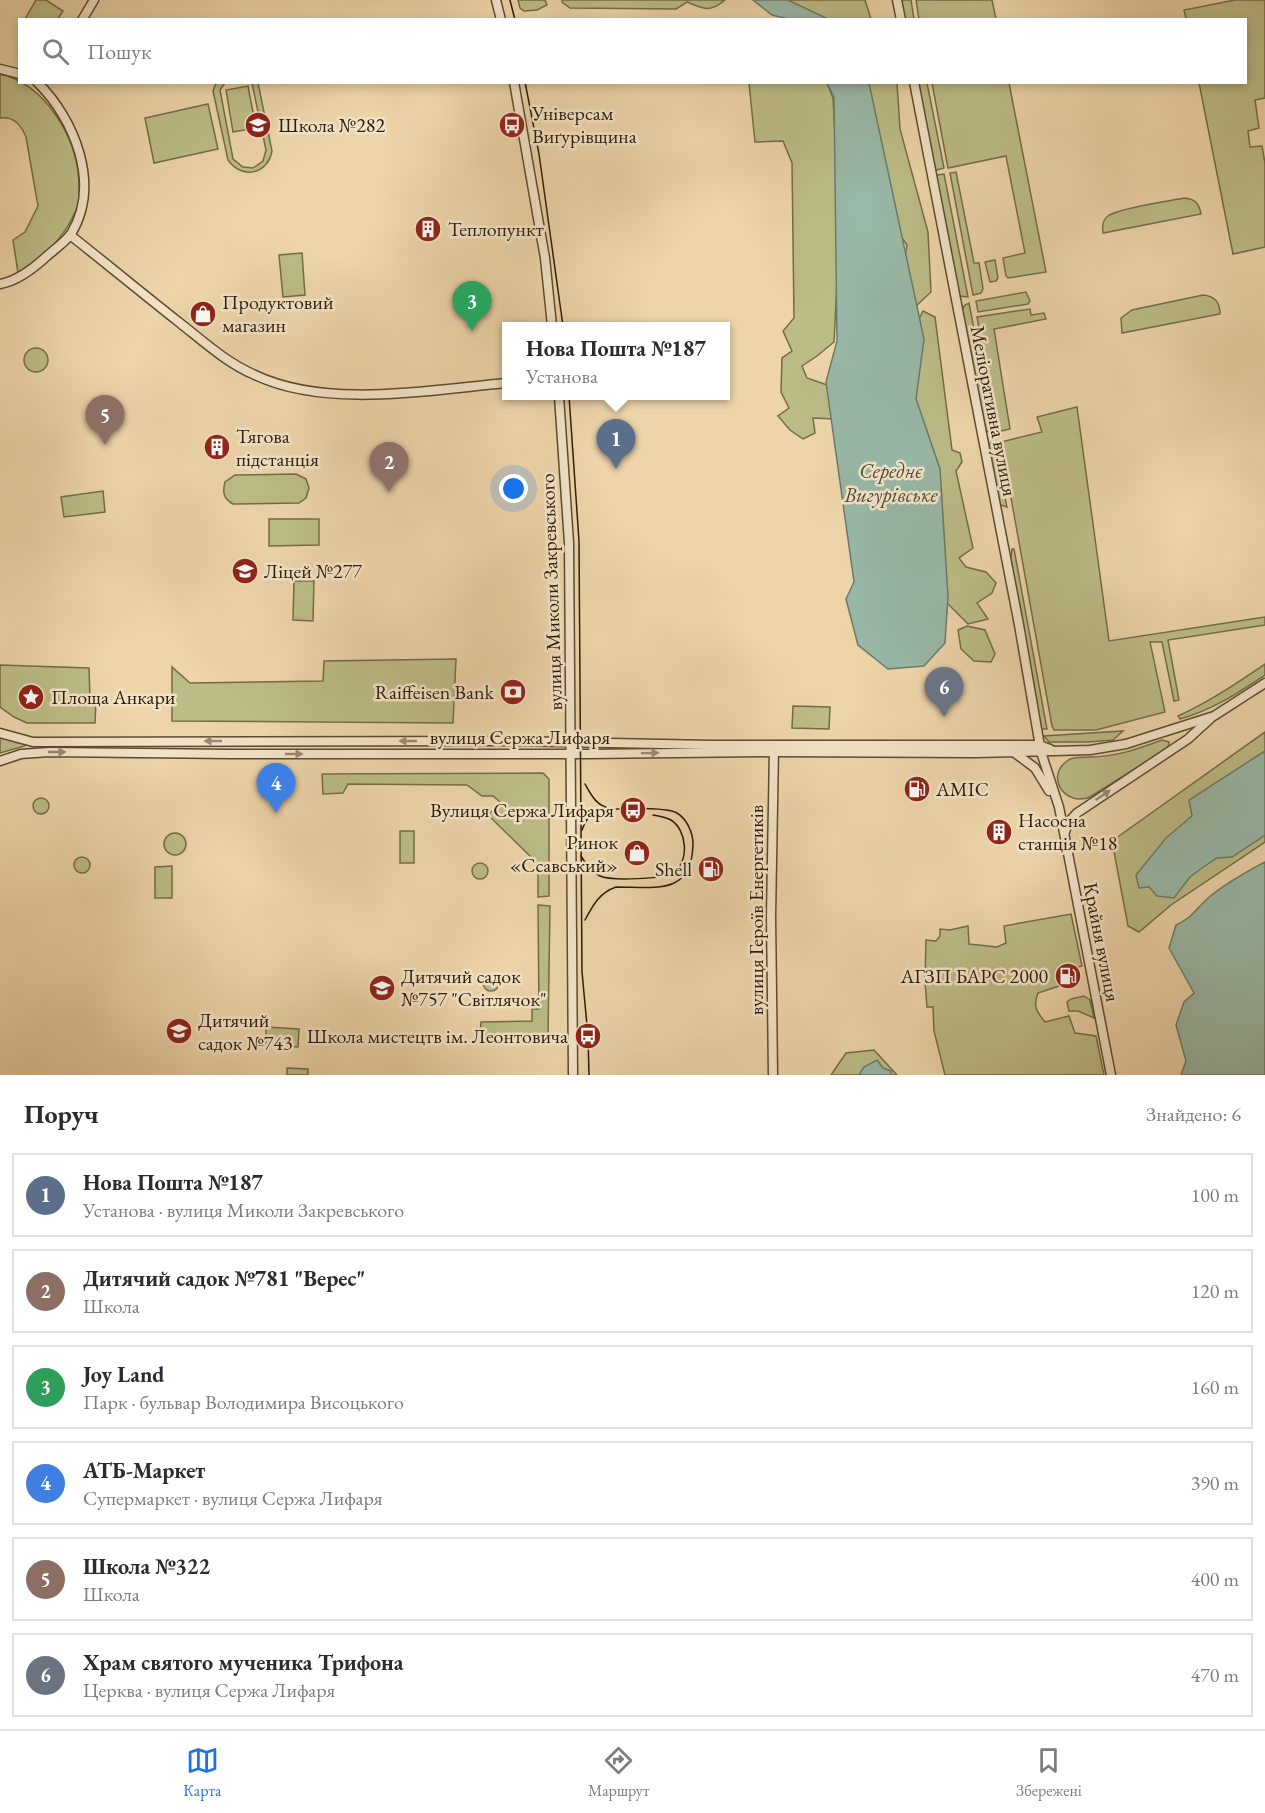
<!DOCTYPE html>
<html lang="uk">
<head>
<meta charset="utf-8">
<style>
  :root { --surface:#fff; --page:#f7f7f7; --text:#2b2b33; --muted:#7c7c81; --line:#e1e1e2; --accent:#1a73e8 }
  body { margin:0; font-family:"EB Garamond",serif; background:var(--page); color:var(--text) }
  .you { position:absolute; left:514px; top:489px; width:21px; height:21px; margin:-15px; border:4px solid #fff; border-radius:50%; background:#1a73e8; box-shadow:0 0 0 9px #1a73e833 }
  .badge { display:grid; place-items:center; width:39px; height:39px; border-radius:50%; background:var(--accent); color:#fff; font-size:20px; font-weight:700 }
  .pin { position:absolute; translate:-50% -50px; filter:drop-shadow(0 2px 3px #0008) }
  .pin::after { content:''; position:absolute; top:32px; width:21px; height:18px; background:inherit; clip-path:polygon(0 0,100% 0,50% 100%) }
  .popup { position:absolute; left:502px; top:322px; width:228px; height:78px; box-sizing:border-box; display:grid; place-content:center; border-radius:0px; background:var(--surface); filter:drop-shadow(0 2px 4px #0005); font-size:20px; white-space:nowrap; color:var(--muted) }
  .popup b { font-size:22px; color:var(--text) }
  .popup::after { content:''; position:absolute; left:50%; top:100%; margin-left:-12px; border:12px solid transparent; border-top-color:var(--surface) }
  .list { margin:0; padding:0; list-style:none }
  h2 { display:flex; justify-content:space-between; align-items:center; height:78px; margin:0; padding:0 24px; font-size:26px }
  h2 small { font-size:20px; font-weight:400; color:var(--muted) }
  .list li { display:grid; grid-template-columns:39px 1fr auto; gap:18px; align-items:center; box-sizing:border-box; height:84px; margin:0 12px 12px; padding:0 12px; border:2px solid var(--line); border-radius:0px }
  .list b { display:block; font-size:22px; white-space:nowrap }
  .list p { margin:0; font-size:20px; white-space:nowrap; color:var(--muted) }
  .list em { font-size:20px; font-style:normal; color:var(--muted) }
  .icon { flex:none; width:33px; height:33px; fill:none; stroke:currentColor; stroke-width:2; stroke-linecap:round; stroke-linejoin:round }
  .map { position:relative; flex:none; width:1265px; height:1075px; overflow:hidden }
  .search { position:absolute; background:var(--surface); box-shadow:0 3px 9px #0003; left:18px; right:18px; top:18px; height:66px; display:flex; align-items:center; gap:15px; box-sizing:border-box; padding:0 21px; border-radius:0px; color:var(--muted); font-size:22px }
  .sheet { height:654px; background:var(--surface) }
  nav { display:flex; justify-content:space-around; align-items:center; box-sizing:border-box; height:84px; border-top:2px solid var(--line); background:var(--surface); font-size:16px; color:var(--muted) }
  nav a { display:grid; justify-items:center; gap:3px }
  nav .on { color:var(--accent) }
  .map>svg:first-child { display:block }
</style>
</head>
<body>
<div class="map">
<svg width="1265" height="1075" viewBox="0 0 1265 1075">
  <rect width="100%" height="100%" fill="#edd4a9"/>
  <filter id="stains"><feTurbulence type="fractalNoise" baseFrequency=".00333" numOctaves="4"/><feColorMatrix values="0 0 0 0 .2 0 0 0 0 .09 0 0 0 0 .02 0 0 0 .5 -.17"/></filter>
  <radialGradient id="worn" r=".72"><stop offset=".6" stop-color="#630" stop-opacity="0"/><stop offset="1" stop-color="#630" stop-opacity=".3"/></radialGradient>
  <g fill="#bcbc86" stroke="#746c46" stroke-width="1.5">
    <path d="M36 0H46L63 11 58 19H25Z"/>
    <path d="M518 0H545L547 5 537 10 524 11 520 8Z"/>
    <path d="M562 0H725C710 13 704 9 687 2L676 9 570 8 562 2Z"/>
    <path d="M791 0H865L871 19H822L793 4Z"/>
    <path d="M900 0H911L914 19H904Z"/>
    <path d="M916 0H992L996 19H919Z"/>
    <path d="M1235 0H1265V98L1255 100 1259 128 1248 131 1250 147 1262 146 1265 163V247L1233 254 1199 83 1246 82V20L1186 19 1184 10Z"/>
    <path d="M0 74C45 84 77 137 79 182 79 189 80 198 78 205 67 235 45 257 18 273L13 240 25 232 38 206 26 137C21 125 14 116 0 118Z"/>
    <path d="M216 83H225L220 90 233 159 243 167 253 168 263 161 266 150 252 83H258L272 151C268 174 242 180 228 160L213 91Z"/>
    <path d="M749 83H827L833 98 840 226 834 342 817 356 802 366 807 378 830 386 835 419 813 418 815 433 803 439 790 430 778 416 789 408 781 392 782 358 792 351 783 331 794 318 792 163 783 141 755 142Z"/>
    <path d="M860 83H897L900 129 928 232 931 292 915 307 900 288 907 245 889 220Z"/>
    <path d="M916 83H927L944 168 933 171Z"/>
    <path d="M932 83H1009L1046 272 1008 278 1006 276 1003 258 1025 253 1006 156 948 168Z"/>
    <path d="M248 86 256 128 233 132 226 90Z"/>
    <path d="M208 104 218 149 154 163 145 118Z"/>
    <path d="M956 172 974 263H979L983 289 981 293 973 295 950 173Z"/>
    <path d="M944 174 968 297 959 296 935 178 937 175Z"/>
    <path d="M1184 198C1195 199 1199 203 1201 214L1103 233C1102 227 1102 220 1108 216 1118 208 1169 201 1184 198Z"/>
    <path d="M302 253 305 295 283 297 279 255Z"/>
    <path d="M995 260 998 278 996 281 990 282 985 262Z"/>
    <path d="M1026 292 1030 301 1028 304 978 312 976 301Z"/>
    <path d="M1203 295C1215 296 1220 302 1220 314L1122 333 1121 318 1132 310Z"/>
    <path d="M969 303 994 433 985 431 961 311 965 305Z"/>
    <path d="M1030 309 1031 315 1044 313 1046 319 994 329 1010 429 997 432 977 317Z"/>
    <path d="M923 311 935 317 952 450 960 453 962 462 956 471 973 548 959 558 966 567 986 572 996 583 992 593 977 603 988 619 968 624 944 600 908 390 913 331Z"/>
    <circle cx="36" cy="360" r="12"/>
    <path d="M1077 407 1109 641 1265 617V625L1168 640 1179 700 1174 701 1162 642H1150L1165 712 1096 730H1054L1052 726 1001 442 1042 432 1037 417Z"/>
    <path d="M993 441 1007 507 998 504 987 450 989 444Z"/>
    <path d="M296 474 306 479 309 488 306 498 299 503 233 504C224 499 222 493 225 482L235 475Z"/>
    <path d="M103 491 105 512 64 517 61 497Z"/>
    <path d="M269 519H319V545L269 546Z"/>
    <path d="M1012 549H1014L1047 729H1041L1010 565Z"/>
    <path d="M294 581H314L313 621 293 620Z"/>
    <path d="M967 626 985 630 995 654 991 662 974 661 961 649 958 630Z"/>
    <path d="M456 659 453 723 172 721V667L190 683 323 681 324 661Z"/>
    <path d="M1265 664V675C1238 693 1212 710 1180 719L1178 716C1209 702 1237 683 1265 664Z"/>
    <path d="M0 665 89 668 90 699 96 700 95 723H27L14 717 0 707Z"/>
    <path d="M793 706 830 707 829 729 792 728Z"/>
    <path d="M1123 731 1113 740 1088 742H1049L1044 736Z"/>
    <path d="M1265 732V842L1171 905 1139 932 1128 926 1112 841Z"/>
    <path d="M0 737 31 744 0 753Z"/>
    <path d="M1162 740 1169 742 1168 748 1090 797C1065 807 1045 777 1067 761 1073 756 1082 758 1090 757 1115 757 1138 749 1162 740Z"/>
    <path d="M543 773 549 779V896L538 897V871L532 858 488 815 500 802 493 796H482L467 785 348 784 343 793 323 794 322 774Z"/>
    <circle cx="41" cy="806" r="8"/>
    <rect x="400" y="831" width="14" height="32"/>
    <circle cx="175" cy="844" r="11"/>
    <circle cx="82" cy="865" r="8"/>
    <circle cx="480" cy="871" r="8"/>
    <path d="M172 866V898H155V867Z"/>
    <path d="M538 905 550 906 548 1035H480L481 1022 532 1021V1009H539Z"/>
    <path d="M1071 914 1082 966 1063 971 1065 982 1059 986 1038 993C1033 1006 1036 1011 1045 1022L1069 1016 1075 1033 1096 1036 1104 1075H945L934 1031 933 1007H927L925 982 926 940 936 941 940 936V929L950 930 968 926 969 944 997 947 1006 943 1004 926Z"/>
    <circle cx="491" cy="983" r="8"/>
    <path d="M1084 996 1090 1000 1094 1018 1078 1011H1069L1067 1002 1071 999Z"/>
    <path d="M266 1027 299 1029 298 1047 266 1045Z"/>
    <path d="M874 1050 897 1075H831L846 1053Z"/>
    <path d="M287 1068 308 1069V1075H287Z"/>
  </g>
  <g fill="#99b8a7" stroke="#6d7a67" stroke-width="1.5">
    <path d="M753 0H788L828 19H788L772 15Z"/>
    <path d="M827 83H869L924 339 916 399 940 469 948 596 945 643 924 666 888 669 858 645 846 599 854 582 826 382 837 341 834 97Z"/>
    <path d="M1265 751V835L1232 857 1217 858 1202 868 1190 877 1174 898 1157 896 1149 887 1139 888 1136 875 1166 838 1192 816 1189 800Z"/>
    <path d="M1265 862V1075H1181L1186 1061 1176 1025 1184 1002 1194 993 1169 948 1176 925C1192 918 1196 909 1208 898 1225 884 1246 872 1265 862Z"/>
    <path d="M877 1060 883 1068 891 1071V1075H859L864 1067Z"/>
  </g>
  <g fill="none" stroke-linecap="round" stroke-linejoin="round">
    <defs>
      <g id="minor">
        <path d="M496 0 501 20"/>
        <path d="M897 0 901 20"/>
        <path d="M82 20 94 0"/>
        <path d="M0 69 20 74"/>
        <path d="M514 82 545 258 552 326"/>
        <path d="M914 82 1019 625 1041 752 1059 807 1111 1075"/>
        <path d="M70 235C107 264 143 294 180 323 204 342 227 363 255 375 327 409 429 390 506 383"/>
        <path d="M0 284C18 281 34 268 47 256 55 249 65 242 71 234 101 185 75 119 37 82"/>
        <path d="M559 396 569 543 573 1075"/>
        <path d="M0 733 33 742 512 741 711 745H1039L1050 749"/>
        <path d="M1015 753 1035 768 1049 791"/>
        <path d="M0 761 21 754 49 752 231 754H587L774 752 975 753 1090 750 1126 744 1214 716 1265 683"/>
        <path d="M1065 832 1068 823 1077 813 1188 739 1211 718"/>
        <path d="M773 1075 771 916 774 749"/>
      </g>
    </defs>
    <use href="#minor" stroke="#5c4a30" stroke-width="11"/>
    <use href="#minor" stroke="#f3e3c7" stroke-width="8"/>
    <g stroke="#2c1c07" stroke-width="1.5">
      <path d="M510 0 515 20"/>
      <path d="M525 82 539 154 563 326"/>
      <path d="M569 396 579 541 582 972 588 1036 589 1075"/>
      <path d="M585 784C591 795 597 807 612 809"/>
      <path d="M582 830C585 822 587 817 595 813 606 807 667 807 677 813 687 819 693 833 693 844 692 896 655 887 616 887 599 893 593 905 585 920"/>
      <path d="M581 856C586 864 591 872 600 876 610 881 664 879 673 873 690 862 687 830 671 820 666 817 659 816 653 815"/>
    </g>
  </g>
  <defs><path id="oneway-solid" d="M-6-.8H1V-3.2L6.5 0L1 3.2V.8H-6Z" transform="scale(1.5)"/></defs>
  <g fill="#998971">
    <use href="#oneway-solid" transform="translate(213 741) rotate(-180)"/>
    <use href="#oneway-solid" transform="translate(408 741) rotate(-180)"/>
    <use href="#oneway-solid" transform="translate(57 752)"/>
    <use href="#oneway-solid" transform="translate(650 753) rotate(-1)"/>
    <use href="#oneway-solid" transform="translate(294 754)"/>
    <use href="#oneway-solid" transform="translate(1103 795) rotate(-34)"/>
  </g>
  <defs>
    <symbol id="school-disc" viewBox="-11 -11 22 22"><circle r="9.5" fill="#8f2418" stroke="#f3e3c7"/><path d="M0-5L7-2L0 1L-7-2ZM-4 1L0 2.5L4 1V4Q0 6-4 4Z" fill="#fff"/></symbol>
    <symbol id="bus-disc" viewBox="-11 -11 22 22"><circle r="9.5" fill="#8f2418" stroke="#f3e3c7"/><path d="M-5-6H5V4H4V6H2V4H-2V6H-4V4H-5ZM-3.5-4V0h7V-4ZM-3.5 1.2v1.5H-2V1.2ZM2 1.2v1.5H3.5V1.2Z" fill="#fff"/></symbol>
    <symbol id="building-disc" viewBox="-11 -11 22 22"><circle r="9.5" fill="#8f2418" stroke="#f3e3c7"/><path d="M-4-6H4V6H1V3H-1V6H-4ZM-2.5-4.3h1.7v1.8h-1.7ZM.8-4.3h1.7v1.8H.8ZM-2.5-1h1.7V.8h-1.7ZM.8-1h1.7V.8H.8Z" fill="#fff"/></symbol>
    <symbol id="shop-disc" viewBox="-11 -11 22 22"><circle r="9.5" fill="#8f2418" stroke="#f3e3c7"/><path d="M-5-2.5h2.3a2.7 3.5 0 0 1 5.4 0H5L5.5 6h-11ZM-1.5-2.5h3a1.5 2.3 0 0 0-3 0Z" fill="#fff"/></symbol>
    <symbol id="bank-disc" viewBox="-11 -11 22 22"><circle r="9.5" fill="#8f2418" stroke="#f3e3c7"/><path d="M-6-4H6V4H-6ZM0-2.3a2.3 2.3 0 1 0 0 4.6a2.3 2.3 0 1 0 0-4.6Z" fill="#fff"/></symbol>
    <symbol id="sight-disc" viewBox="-11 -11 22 22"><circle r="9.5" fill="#8f2418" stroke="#f3e3c7"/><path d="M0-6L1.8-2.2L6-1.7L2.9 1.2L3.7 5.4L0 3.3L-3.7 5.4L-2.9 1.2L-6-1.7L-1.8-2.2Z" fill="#fff"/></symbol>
    <symbol id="fuel-disc" viewBox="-11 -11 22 22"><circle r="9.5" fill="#8f2418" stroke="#f3e3c7"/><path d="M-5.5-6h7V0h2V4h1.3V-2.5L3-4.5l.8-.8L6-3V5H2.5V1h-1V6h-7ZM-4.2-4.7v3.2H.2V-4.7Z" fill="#fff"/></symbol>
  </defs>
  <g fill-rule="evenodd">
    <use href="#school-disc" x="243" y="110" width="30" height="30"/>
    <use href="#bus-disc" x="497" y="110" width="30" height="30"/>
    <use href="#building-disc" x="413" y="214" width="30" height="30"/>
    <use href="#shop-disc" x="188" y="299" width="30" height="30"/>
    <use href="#building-disc" x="202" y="432" width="30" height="30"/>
    <use href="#school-disc" x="230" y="556" width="30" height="30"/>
    <use href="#bank-disc" x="498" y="677" width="30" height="30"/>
    <use href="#sight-disc" x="16" y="682" width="30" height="30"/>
    <use href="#fuel-disc" x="902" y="774" width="30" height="30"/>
    <use href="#bus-disc" x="618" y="795" width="30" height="30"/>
    <use href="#building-disc" x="984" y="817" width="30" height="30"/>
    <use href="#shop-disc" x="622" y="838" width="30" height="30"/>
    <use href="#fuel-disc" x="696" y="854" width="30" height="30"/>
    <use href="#fuel-disc" x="1053" y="961" width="30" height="30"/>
    <use href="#school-disc" x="367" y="973" width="30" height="30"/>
    <use href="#school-disc" x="164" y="1016" width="30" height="30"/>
    <use href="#bus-disc" x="573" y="1021" width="30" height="30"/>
  </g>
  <g text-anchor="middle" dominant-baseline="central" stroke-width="5" stroke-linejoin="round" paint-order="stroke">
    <g font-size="20" fill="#2c1c07" stroke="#f3e3c7" text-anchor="start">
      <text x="532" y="113">Універсам<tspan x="532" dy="23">Виґурівщина</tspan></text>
      <text x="278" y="125">Школа №282</text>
      <text x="448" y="229">Теплопункт</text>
      <text x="222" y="302">Продуктовий<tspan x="222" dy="23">магазин</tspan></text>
      <text x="236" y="436">Тягова<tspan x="236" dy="23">пiдстанцiя</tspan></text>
      <text x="264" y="571">Ліцей №277</text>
      <text x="494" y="692" text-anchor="end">Raiffeisen Bank</text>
      <text x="51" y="697">Площа Анкари</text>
      <text x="936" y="789">AMIC</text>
      <text x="614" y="810" text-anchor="end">Вулиця Сержа Лифаря</text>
      <text x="1018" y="820">Насосна<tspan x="1018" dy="23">станція №18</tspan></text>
      <text x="618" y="842" text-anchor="end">Ринок<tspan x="618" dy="23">«Ссавський»</tspan></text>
      <text x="692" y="869" text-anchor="end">Shell</text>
      <text x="401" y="976">Дитячий садок<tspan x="401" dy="23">№757 "Світлячок"</tspan></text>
      <text x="1048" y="976" text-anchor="end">АГЗП БАРС 2000</text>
      <text x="198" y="1020">Дитячий<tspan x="198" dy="23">садок №743</tspan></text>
      <text x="568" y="1036" text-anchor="end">Школа мистецтв ім. Леонтовича</text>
    </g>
    <g font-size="20" fill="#2c1c07" stroke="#f3e3c7">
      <text transform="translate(994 411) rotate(79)">Меліоративна вулиця</text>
      <text transform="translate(551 592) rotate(-92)">вулиця Миколи Закревського</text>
      <text x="520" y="737">вулиця Сержа Лифаря</text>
      <text transform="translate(756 910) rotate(-90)">вулиця Героїв Енергетиків</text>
      <text transform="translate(1102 942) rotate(79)">Крайня вулиця</text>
    </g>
    <g font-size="21" font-style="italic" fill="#4d4b37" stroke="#f3e3c7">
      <text x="891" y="470">Середнє<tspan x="891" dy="24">Вигурівське</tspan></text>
    </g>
  </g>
  <rect width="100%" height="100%" filter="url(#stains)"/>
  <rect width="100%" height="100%" fill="url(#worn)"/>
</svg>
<div class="you"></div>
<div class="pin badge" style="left:616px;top:469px;background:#5c6f8a">1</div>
<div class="popup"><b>Нова Пошта №187</b>Установа</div>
<div class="pin badge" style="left:389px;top:492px;background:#8d6e63">2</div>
<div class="pin badge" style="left:472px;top:331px;background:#2e9e5b">3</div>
<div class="pin badge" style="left:276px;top:813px;background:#3f7fe0">4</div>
<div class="pin badge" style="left:105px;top:445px;background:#8d6e63">5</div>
<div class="pin badge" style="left:944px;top:717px;background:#6b7280">6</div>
<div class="search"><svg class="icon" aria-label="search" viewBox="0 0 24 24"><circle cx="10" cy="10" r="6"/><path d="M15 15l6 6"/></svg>Пошук</div>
</div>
<section class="sheet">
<h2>Поруч<small>Знайдено: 6</small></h2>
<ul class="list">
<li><span class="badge" style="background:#5c6f8a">1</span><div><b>Нова Пошта №187</b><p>Установа · вулиця Миколи Закревського</p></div><em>100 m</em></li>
<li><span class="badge" style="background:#8d6e63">2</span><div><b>Дитячий садок №781 &quot;Верес&quot;</b><p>Школа</p></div><em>120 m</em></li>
<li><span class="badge" style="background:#2e9e5b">3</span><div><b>Joy Land</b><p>Парк · бульвар Володимира Висоцького</p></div><em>160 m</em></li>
<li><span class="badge" style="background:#3f7fe0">4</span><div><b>АТБ-Маркет</b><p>Супермаркет · вулиця Сержа Лифаря</p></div><em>390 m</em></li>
<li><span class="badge" style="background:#8d6e63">5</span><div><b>Школа №322</b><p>Школа</p></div><em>400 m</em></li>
<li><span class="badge" style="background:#6b7280">6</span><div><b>Храм святого мученика Трифона</b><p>Церква · вулиця Сержа Лифаря</p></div><em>470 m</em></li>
</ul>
</section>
<nav>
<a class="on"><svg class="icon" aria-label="map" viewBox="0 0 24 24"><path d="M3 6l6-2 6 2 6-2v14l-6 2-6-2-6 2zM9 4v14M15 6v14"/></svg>Карта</a>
<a><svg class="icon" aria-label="directions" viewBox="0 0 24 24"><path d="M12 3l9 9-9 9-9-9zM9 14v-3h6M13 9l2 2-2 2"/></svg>Маршрут</a>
<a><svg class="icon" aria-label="saved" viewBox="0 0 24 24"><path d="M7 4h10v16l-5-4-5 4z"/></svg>Збережені</a>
</nav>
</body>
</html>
